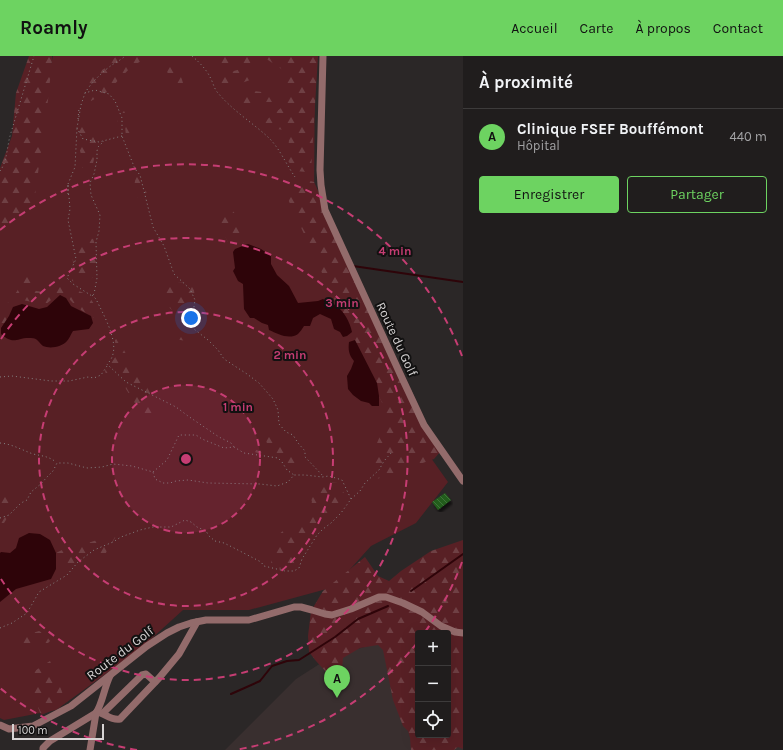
<!DOCTYPE html>
<html lang="fr">
<head>
<meta charset="utf-8">
<style>
  :root { --surface:#201d1d; --page:#2d2a2a; --text:#f1f3f6; --muted:#a2a2a4; --line:#3d3b3b; --accent:#6dd361 }
  body { margin:0; font-family:Karla,sans-serif; background:var(--page); color:var(--text) }
  .controls { position:absolute; right:12px; bottom:12px; display:grid; overflow:hidden; border-radius:4px; box-shadow:0 4px 16px #0002 }
  .controls button { width:36px; height:36px; display:grid; place-items:center; padding:0; border:0; border-bottom:1px solid var(--line); background:var(--surface); color:var(--text); font:20px sans-serif }
  .scale { position:absolute; left:12px; bottom:10px; width:92px; box-sizing:border-box; padding-left:4px; border:2px solid #d6d3d3; border-top:0; font-size:11px; line-height:14px; white-space:nowrap; color:#d6d3d3; -webkit-text-stroke:3px #121111; paint-order:stroke }
  .you { position:absolute; left:191px; top:262px; width:14px; height:14px; margin:-10px; border:3px solid #fff; border-radius:50%; background:#1a73e8; box-shadow:0 0 0 6px #1a73e833 }
  .badge { display:grid; place-items:center; width:26px; height:26px; border-radius:50%; background:var(--accent); color:#111; font-size:13px; font-weight:700 }
  .pin { position:absolute; translate:-50% -33px; filter:drop-shadow(0 1px 2px #0008) }
  .pin::after { content:''; position:absolute; top:21px; width:14px; height:12px; background:inherit; clip-path:polygon(0 0,100% 0,50% 100%) }
  .list { margin:0; padding:0; list-style:none }
  h2 { display:flex; justify-content:space-between; align-items:center; height:52px; margin:0; padding:0 16px; font-size:17px }
  h2 small { font-size:13px; font-weight:400; color:var(--muted) }
  .list li { display:grid; grid-template-columns:26px 1fr auto; gap:12px; align-items:center; box-sizing:border-box; height:56px; padding:0 16px; border-top:1px solid var(--line) }
  .list b { display:block; font-size:15px; white-space:nowrap }
  .list p { margin:0; font-size:13px; white-space:nowrap; color:var(--muted) }
  .list em { font-size:13px; font-style:normal; color:var(--muted) }
  .actions { display:flex; gap:8px; padding:12px 16px }
  .actions a { flex:1; padding:9px 0; border:1px solid var(--accent); border-radius:4px; text-align:center; font-size:14px; color:var(--accent) }
  .actions .main { background:var(--accent); color:#111 }
  .icon { flex:none; width:22px; height:22px; fill:none; stroke:currentColor; stroke-width:2; stroke-linecap:round; stroke-linejoin:round }
  .map { position:relative; flex:none; width:463px; height:694px; overflow:hidden }
  header { display:flex; align-items:center; gap:24px; box-sizing:border-box; height:56px; padding:0 20px; background:var(--accent); color:#111 }
  header strong { font-size:19px }
  nav { display:flex; gap:22px; margin-inline-start:auto; font-size:14px }
  main { display:flex }
  aside { flex:1; background:var(--surface) }
  .map>svg:first-child { display:block }
</style>
</head>
<body>
<header>
<strong>Roamly</strong>
<nav><a>Accueil</a><a>Carte</a><a>À propos</a><a>Contact</a></nav>
</header>
<main>
<div class="map">
<svg width="463" height="694" viewBox="0 0 463 694">
  <defs>
    <pattern id="forest-firs" width="22" height="20" patternUnits="userSpaceOnUse"><rect width="22" height="20" fill="#582025"/><path d="M5 1l3.5 6h-7zM16 11l3.5 6h-7z" fill="#6f4044"/></pattern>
    <pattern id="building-back-hatch" width="6" height="6" patternUnits="userSpaceOnUse"><rect width="6" height="6" fill="#225d1b"/><path d="M-1 5l2 2M0 0l6 6M5-1l2 2" fill="none" stroke="#41733b"/></pattern>
    <filter id="shadow"><feDropShadow dx="2" dy="3.5" stdDeviation="1" flood-color="#0009"/></filter>
  </defs>
  <rect width="100%" height="100%" fill="#2b2727"/>
  <path fill="#392f2f" d="M390 584 418 679H448L463 677V694H225L296 623 332 600Z"/>
  <path fill="#582025" d="M53 0H315L314 152 402 361 448 426 416 467 371 490 334 531 249 554H183L140 593 56 654 4 664 0 662V145L26 116Z"/>
  <g fill="url(#forest-firs)" fill-rule="evenodd">
    <path d="M29 0H52V4L48 44 35 139 21 166 0 184V112L12 80 16 37Z"/>
    <path d="M117 0H153L149 1 132 10 107 36 91 45 87 43 85 36 89 22 98 15 104 13 112 4Z"/>
    <path d="M204 0H251L250 24 222 34 220 28 223 18 241 13 234 7H215Z"/>
    <path d="M262 0H318L311 115 306 116 296 115 288 105 289 80 285 74 259 71 273 58 285 49 278 46H256L248 54 239 52V43L254 35 286 39V16Z"/>
    <path d="M170 4 178 11 183 27 177 31 170 22 164 9Z"/>
    <path d="M124 55 129 65 132 82 126 81 125 69 117 65V58Z"/>
    <path d="M82 60 87 61 89 70 97 89 92 112H82L81 98 77 85 81 68Z"/>
    <path d="M136 120 143 123 147 139 142 143 137 141 133 136Z"/>
    <path d="M299 122 314 126 440 396 434 403 377 423 369 406 383 373 384 351 286 139Z"/>
    <path d="M226 154H232C242 166 243 171 244 187L228 186 225 180 220 164Z"/>
    <path d="M87 181 93 183 98 197 95 219 87 227 72 225 73 206 71 192 80 185Z"/>
    <path d="M27 213 33 220 31 234 49 237 63 228 88 239 98 254 99 264C87 259 75 251 67 240L57 239 45 249 23 244 13 255 5 269 0 268V255C13 242 22 231 27 213Z"/>
    <path d="M166 226 177 227 193 226 196 251 172 254C159 243 160 242 166 226Z"/>
    <path d="M178 271 183 273 188 281 186 285 175 283Z"/>
    <path d="M119 281C121 286 123 293 126 298 136 315 155 338 157 358L147 359 138 352 126 333 121 314 107 321 105 315 116 300 115 284Z"/>
    <path d="M267 377C284 382 294 390 296 409H288L277 401 261 398 246 393 249 391 259 395 269 391 265 383Z"/>
    <path d="M321 426 338 427C347 442 347 440 339 456L329 459 317 466 292 511 282 513 271 511 272 494 274 483 286 472 302 465 312 446 310 438 313 428Z"/>
    <path d="M4 433 9 442V459L4 467 0 468V434Z"/>
    <path d="M118 477 104 500 98 503 95 497H86L72 511 60 510 56 497 64 493H73L77 489 91 486 97 484 107 478Z"/>
    <path d="M463 484V693L458 691 454 694H411L410 682 408 675 403 670 393 644 383 594 378 589 360 592 343 602 341 625 336 629 328 618 316 605 309 596 308 580 311 555 323 535 365 501 378 520 389 525 401 515 431 495ZM418 577H448V679H418Z"/>
    <path d="M39 575 45 578 50 585 45 590 33 591 19 588 20 581Z"/>
    <path d="M50 605 59 627 65 645 59 652 41 659 32 636 30 618Z"/>
  </g>
  <g fill="#2e0409">
    <path d="M248 188 261 193 271 200V208L277 219 289 230 298 247 318 245 323 243C326 245 331 247 335 249 344 255 350 266 352 276L347 280 343 281 340 276 334 273 331 263 320 258 313 262 310 270H304C302 273 300 276 298 278 289 284 278 278 269 274L268 269 262 267 254 262H250L244 253 243 228 238 225 233 215 235 212 233 196 235 193Z"/>
    <path d="M60 239 66 242 71 250 91 260 93 267 89 273 73 275C71 278 69 283 67 285 62 291 50 293 43 290 39 287 38 282 31 282 16 281 15 290 1 278V272L9 260 13 251 22 248 39 253 47 251Z"/>
    <path d="M355 284 377 327 379 340V350H372L369 347 361 345 353 339 348 333 347 320 351 313 354 305C349 299 348 294 349 286Z"/>
    <path d="M29 477 40 478 50 484 56 497V513L51 523 16 533 0 546V497L1 496 10 497 16 492 19 482Z"/>
  </g>
  <g fill="none" stroke-linecap="round" stroke-linejoin="round">
    <g stroke="#2e0409" stroke-width="2">
      <path d="M353 210 463 226"/>
      <path d="M411 535 463 498"/>
      <path d="M231 638 260 625 272 610 287 605 299 604 335 581 358 563 388 550"/>
    </g>
  </g>
  <path fill="url(#building-back-hatch)" filter="url(#shadow)" d="M445 437 451 444 438 454 432 446Z"/>
  <g fill="none" stroke-linecap="round" stroke-linejoin="round">
    <g stroke="#848181" stroke-width="1" stroke-dasharray="1 3" stroke-linecap="butt">
      <path d="M192 0C199 6 206 13 210 21 213 26 214 33 218 37 233 55 253 67 269 82 280 93 286 108 295 121"/>
      <path d="M85 37C90 28 103 15 112 9 116 6 121 4 125 0"/>
      <path d="M78 63 79 52"/>
      <path d="M122 80 99 86 83 83 77 72 81 49 85 37 95 34 109 38 115 45 122 62V80L135 113 140 119 153 171 164 190 174 218 190 233 195 244 193 257 192 265 194 273 208 284 218 294 224 303 247 318 259 327 273 343 278 354 279 368 286 376 293 379 298 387 305 395V401L324 421"/>
      <path d="M0 115C7 106 7 91 10 80 18 53 26 27 34 0"/>
      <path d="M68 128 75 111 77 72"/>
      <path d="M68 138V128V135L69 141 70 153 68 164 76 203 67 222 73 228 92 240 94 238 97 222 96 186 99 175 100 159 91 139 90 127 94 118 97 104V95L98 91 104 85"/>
      <path d="M92 239 96 243C103 258 119 285 112 301 111 304 108 307 107 309"/>
      <path d="M0 321 12 320 51 325H69L88 321 94 322 101 319 107 310H109L126 326 176 351 188 360 219 381 231 387 234 391"/>
      <path d="M0 387C12 388 22 394 33 398 42 400 48 400 56 406"/>
      <path d="M153 416 167 404 179 379H196L202 383 224 392 234 391 244 397 278 402 282 406 287 414 294 419"/>
      <path d="M0 462 9 459 21 447 27 444 31 436 42 427 46 422 53 415 57 407H68L87 412 102 411 113 408 132 410 153 416 155 423 163 427H170L176 425 188 424 208 427 260 428 277 430 288 426 294 419H305L322 421 329 420 342 424 351 443"/>
      <path d="M0 572 12 567 27 557 39 536 67 519 78 506 94 494 113 486 121 481 140 474 153 471H171L185 464 191 466 197 471 206 475 209 480 215 485 224 487 234 492 261 506 264 510 285 515H294L299 512 302 503 317 479 323 473 331 467 341 457 351 443 360 435 365 427 379 414 384 405 392 396"/>
    </g>
    <g stroke="#936b6b" stroke-width="7">
      <path d="M323 0 320 114 321 129 325 154 402 322 424 369 463 425"/>
      <path d="M97 656C105 657 111 665 120 663L159 622 179 598 197 566"/>
      <path d="M103 657 142 619 146 618 155 626"/>
      <path d="M0 669 9 673 33 670 71 650 147 590 167 577 179 571 191 567 206 564H249L294 551H301L312 554 325 558 332 559 351 553 379 541H386L403 547 422 556 441 570 455 576 463 577"/>
      <path d="M43 694V692L50 685 96 657"/>
      <path d="M90 694 96 657C103 646 104 632 110 620"/>
    </g>
  </g>
  <circle cx="186" cy="403" r="74" fill="#c63d73" fill-opacity=".12"/>
  <g fill="none" stroke="#c63d73" stroke-width="2" stroke-dasharray="7 5">
    <circle cx="186" cy="403" r="74"/>
    <circle cx="186" cy="403" r="147"/>
    <path d="M1 283A221 221 0 1 1 1 523"/>
    <path d="M462 506A295 295 0 0 1 425 576M417 587A295 295 0 0 1 235 694M137 694A295 295 0 0 1 0 632M0 174A295 295 0 0 1 462 300"/>
  </g>
  <g text-anchor="middle" dominant-baseline="central" stroke-width="4" stroke-linejoin="round" paint-order="stroke">
    <g font-size="13" fill="#d6d3d3" stroke="#121111">
      <text transform="translate(397 283) rotate(65)">Route du Golf</text>
      <text transform="translate(120 597) rotate(-37)">Route du Golf</text>
    </g>
  </g>
  <circle cx="186" cy="403" r="6" fill="#c63d73" stroke="#121111" stroke-width="2"/>
  <g font-size="12" text-anchor="middle" font-weight="bold" fill="#c63d73" stroke="#121111" stroke-width="4" stroke-linejoin="round" paint-order="stroke">
    <text x="395" y="199">4 min</text>
    <text x="342" y="251">3 min</text>
    <text x="290" y="303">2 min</text>
    <text x="238" y="355">1 min</text>
  </g>
</svg>
<div class="controls">
<button>+</button>
<button>−</button>
<button><svg class="icon" aria-label="locate" viewBox="0 0 24 24"><circle cx="12" cy="12" r="6"/><path d="M12 2v4M12 18v4M2 12h4M18 12h4"/></svg></button>
</div>
<div class="scale">100 m</div>
<div class="you"></div>
<div class="pin badge" style="left:337px;top:642px">A</div>
</div>
<aside>
<h2>À proximité<small></small></h2>
<ul class="list">
<li><span class="badge">A</span><div><b>Clinique FSEF Bouffémont</b><p>Hôpital</p></div><em>440 m</em></li>
</ul>
<div class="actions"><a class="main">Enregistrer</a><a>Partager</a></div>
</aside>
</main>
</body>
</html>
